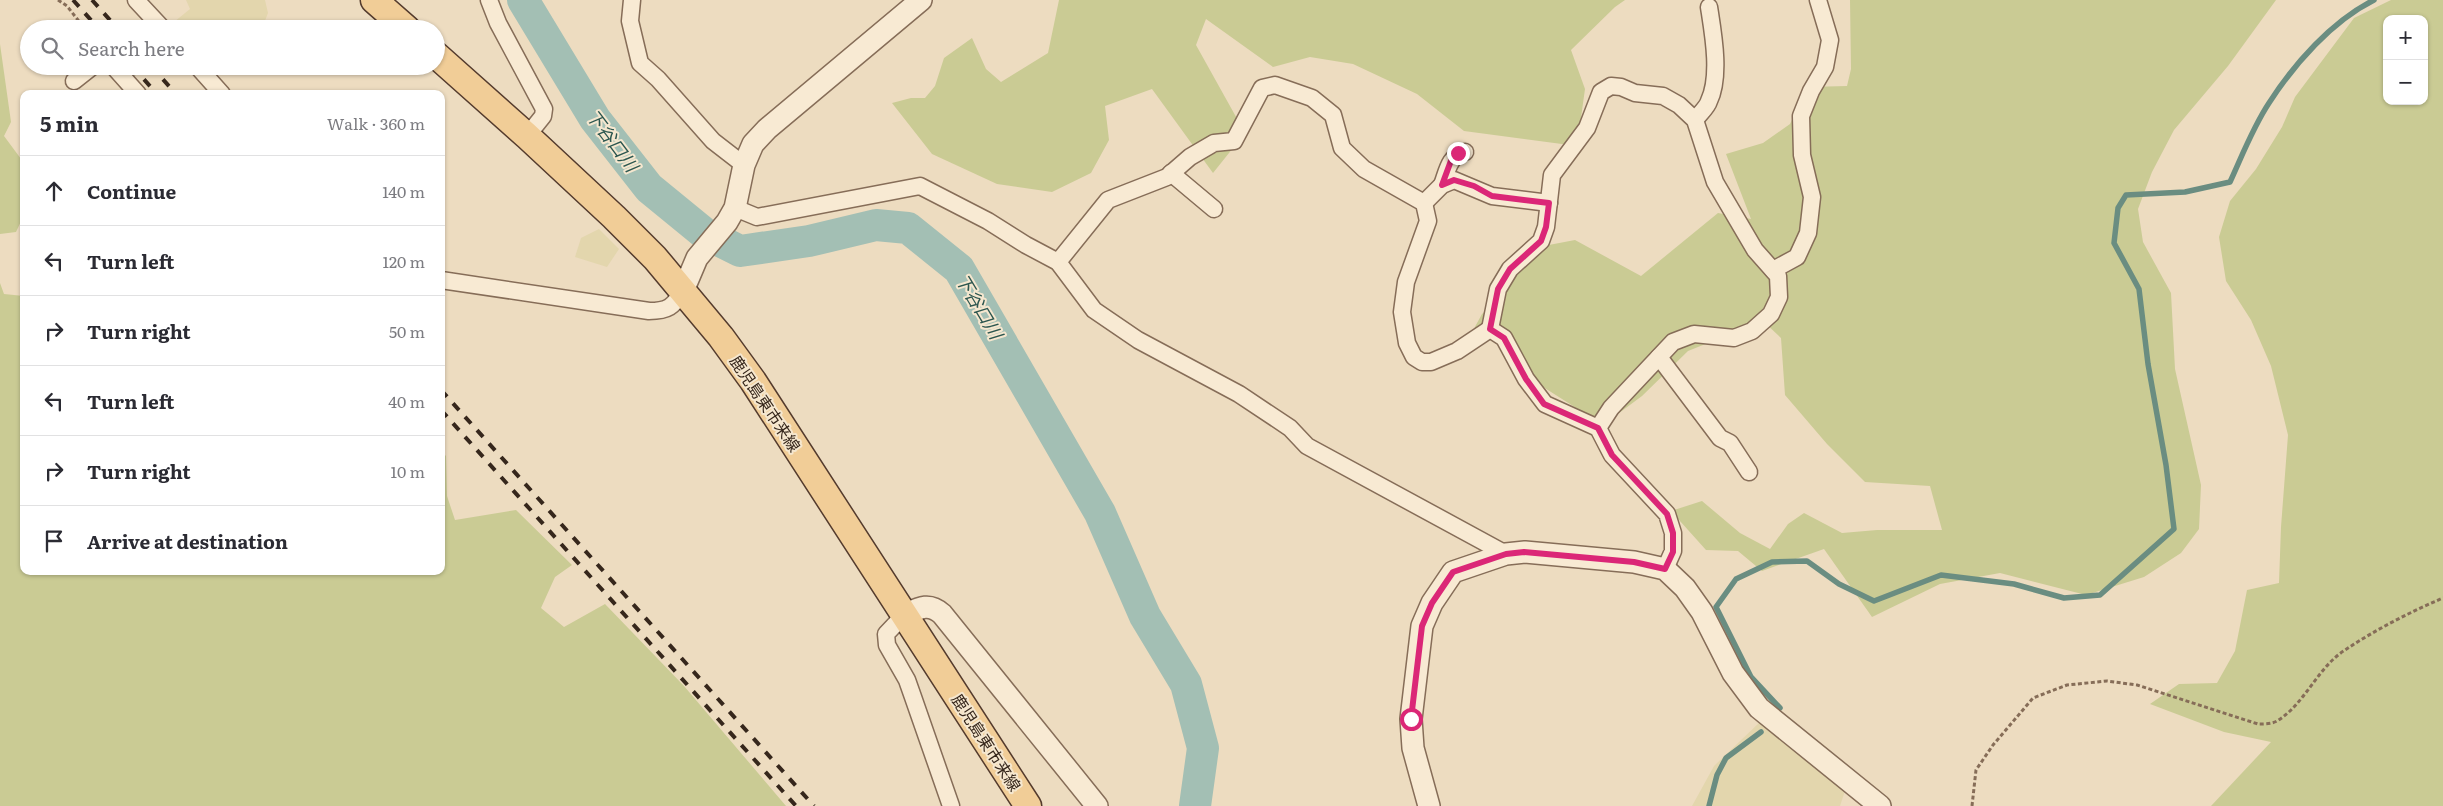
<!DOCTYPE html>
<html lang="en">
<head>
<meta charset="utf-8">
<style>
  :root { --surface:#fff; --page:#f2f2f3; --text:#2b2b33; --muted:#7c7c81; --line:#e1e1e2 }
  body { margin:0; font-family:Literata,"Noto Sans JP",serif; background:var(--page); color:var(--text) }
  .controls { position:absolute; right:15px; top:15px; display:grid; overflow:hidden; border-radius:10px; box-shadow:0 1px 4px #0004 }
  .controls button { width:45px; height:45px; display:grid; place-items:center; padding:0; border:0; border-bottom:1px solid var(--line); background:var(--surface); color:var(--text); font:25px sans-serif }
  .stop { position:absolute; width:15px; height:15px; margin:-11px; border:4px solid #db2777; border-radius:50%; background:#fff }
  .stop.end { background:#db2777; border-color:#fff; box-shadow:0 1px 5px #0008 }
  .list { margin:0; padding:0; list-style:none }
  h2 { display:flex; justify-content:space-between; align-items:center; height:65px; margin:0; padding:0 20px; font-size:21px }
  h2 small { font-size:16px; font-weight:400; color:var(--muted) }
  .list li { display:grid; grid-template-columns:32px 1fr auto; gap:15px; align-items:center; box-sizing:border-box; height:70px; padding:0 20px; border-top:1px solid var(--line) }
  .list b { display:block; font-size:19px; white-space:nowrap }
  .list em { font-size:16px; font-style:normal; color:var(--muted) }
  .icon { flex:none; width:28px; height:28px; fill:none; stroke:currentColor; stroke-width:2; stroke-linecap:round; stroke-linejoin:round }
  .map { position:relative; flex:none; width:2443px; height:806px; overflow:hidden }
  .search { position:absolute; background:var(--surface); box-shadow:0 1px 4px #0004; left:20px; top:20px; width:425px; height:55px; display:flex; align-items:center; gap:12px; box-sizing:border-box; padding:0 18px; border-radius:28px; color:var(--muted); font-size:19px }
  .panel { position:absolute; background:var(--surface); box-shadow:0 1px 4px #0004; left:20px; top:90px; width:425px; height:485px; border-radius:10px }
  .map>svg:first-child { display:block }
</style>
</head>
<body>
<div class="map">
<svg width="2443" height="806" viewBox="0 0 2443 806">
  <rect width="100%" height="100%" fill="#eddcc0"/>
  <g fill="#e3d6ad">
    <path d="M186 0H265L268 13 263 26 248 29H179L174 22 190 9Z"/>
    <path d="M599 229 619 249 607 267 575 257 581 238Z"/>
    <path d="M1761 721 1846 788 1840 806H1692L1714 766Z"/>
  </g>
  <g fill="#cacb94" fill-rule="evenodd">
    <path d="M1059 0H1625L1615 7 1571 50 1585 89 1577 146 1464 131 1417 94 1353 64 1310 57 1273 67 1206 19 1196 45 1245 133 1213 173 1152 89 1105 106 1109 140 1091 173 1052 192 997 184 932 154 892 103 911 98H925L935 86 944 58 972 38 986 69 1001 82 1048 53Z"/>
    <path d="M1850 0H2276L2228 66 2174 130 2152 172 2138 209 2143 242 2171 293 2175 369 2201 485 2199 529 2181 553 2144 577 2086 595 2000 573 1940 584 1872 617 1824 549 1762 571 1738 551 1706 550 1671 511 1702 501 1740 533 1770 549 1788 524 1804 513 1842 533 1877 530H1942L1930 486 1865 482 1827 444 1785 395 1781 338 1763 321 1688 351 1642 396 1603 425 1540 385 1518 367 1505 328 1465 345 1482 314 1495 302 1533 248 1575 240 1641 276 1718 213 1751 219 1726 154 1763 143 1790 124 1808 87 1847 86 1851 69Z"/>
    <path d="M2391 0H2443V806H2211L2271 742 2224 732 2150 704 2179 684 2217 683 2235 651 2247 590 2279 583 2281 527 2288 435 2271 366 2251 320 2226 281 2219 237 2230 201 2256 169 2282 127 2295 97 2354 18ZM2387 19H2424V101H2387Z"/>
    <path d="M0 44 11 122 4 136 24 163V215L16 232 0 234Z"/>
    <path d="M0 283 4 294 24 296V571H441V451L446 456 447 496 455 520 516 510 572 565 555 577 541 608 564 627 605 604 684 686 786 806H0Z"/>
  </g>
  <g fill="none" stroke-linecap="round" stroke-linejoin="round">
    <g stroke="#6a8d81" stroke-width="5.5">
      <path d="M1780 708 1751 677 1716 607 1736 579 1772 562 1807 561 1839 584 1874 601 1941 575 2014 584 2064 598 2100 595 2174 529 2166 465 2148 364 2139 289 2114 243 2118 208 2126 195 2185 192 2230 182C2242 156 2253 127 2269 103 2294 64 2332 21 2374 0"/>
      <path d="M1709 806 1717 775 1726 758 1761 732"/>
    </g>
    <path stroke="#a3bfb4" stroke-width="32" d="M523 0 595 119 649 188 704 233 740 251 809 241 876 225 908 228 959 269 1100 513 1145 616 1186 684 1203 748 1195 806"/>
    <path stroke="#c8b89f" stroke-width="16" stroke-dasharray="16 8" stroke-linecap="butt" d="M123 77 133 66"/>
    <defs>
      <g id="minor">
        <path d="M136 0 163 29"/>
        <path d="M489 0 498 23 544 109 543 116 527 136"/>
        <path d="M632 0 630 21 640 63 658 79 713 141 744 165"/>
        <path d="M113 66 138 94"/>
        <path d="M197 66 222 94"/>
        <path d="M74 81 93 66"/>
        <path d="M1695 120C1699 114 1707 108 1709 101 1721 76 1713 33 1709 7"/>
        <path d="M1171 173 1214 209"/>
        <path d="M1442 185C1447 172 1449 155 1465 152"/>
        <path d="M1424 203 1442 185 1454 180 1492 196 1549 203"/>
        <path d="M735 208 757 217 920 186 988 221 1026 245 1058 262 1094 310 1138 340 1239 394 1290 428 1307 446 1506 554"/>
        <path d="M1058 262 1108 200 1167 177 1190 157 1214 143 1234 141 1262 88 1275 85 1312 98 1333 115 1342 148 1364 169 1424 203 1428 221 1406 282 1402 312 1407 343 1414 357 1422 362H1431L1457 351 1490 329 1504 338 1526 379 1545 404 1598 428 1612 455 1667 514 1673 533V551L1665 569"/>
        <path d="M1773 270 1797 257 1808 233 1812 197 1802 155 1801 116 1811 91 1825 67 1830 40 1818 0"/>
        <path d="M441 280 649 311C668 311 673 307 683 291"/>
        <path d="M1490 329 1498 289 1510 269 1541 241 1546 227 1552 175 1587 128 1601 92 1611 86 1621 87 1635 93 1663 96 1679 105 1695 120 1715 182 1755 250 1778 276 1779 297 1771 314 1752 331 1734 338 1694 334 1673 342 1611 408 1598 428"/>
        <path d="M1659 357 1720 438 1730 443 1749 472"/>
        <path d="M904 615 886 634 887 645 907 680 913 697 951 806"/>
      </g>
      <g id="tertiary">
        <path d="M683 291 697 258 727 222 735 208 744 165 753 144 767 129 921 0"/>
        <path d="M904 615C919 608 929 602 942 614L1097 806"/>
        <path d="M1429 806 1413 748 1411 719 1422 626 1432 603 1453 572 1506 554 1525 552 1634 562 1665 569 1685 588 1702 612 1733 673 1759 708 1880 806"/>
      </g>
      <g id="primary">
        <path d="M374 0 407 29"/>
        <path d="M436 55 527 136 614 217 655 258 721 337 753 381 1028 806"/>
      </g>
    </defs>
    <use href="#minor" stroke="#866d58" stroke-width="19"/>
    <use href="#tertiary" stroke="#866d58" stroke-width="24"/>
    <use href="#primary" stroke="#543b2d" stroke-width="29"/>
    <g stroke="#866d58" stroke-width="3" stroke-dasharray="4 2.5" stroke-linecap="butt">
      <path d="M58 0 67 6 85 29"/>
      <path d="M1972 806 1976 770 1993 745 2033 698 2067 685 2107 681 2137 685 2258 724C2264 724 2272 724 2277 721 2305 704 2317 668 2345 650 2375 630 2410 612 2443 598"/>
    </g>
    <use href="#minor" stroke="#f8ead3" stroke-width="16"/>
    <use href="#tertiary" stroke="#f8ead3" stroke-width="21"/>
    <use href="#primary" stroke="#f1cd97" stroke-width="26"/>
    <g stroke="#36271c" stroke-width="4" stroke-dasharray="9 9" stroke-linecap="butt">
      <path d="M73 0 99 29"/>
      <path d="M92 0 118 29"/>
      <path d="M132 66 157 94"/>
      <path d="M151 66 176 94"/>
      <path d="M441 390 814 806"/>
      <path d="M441 410 796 806"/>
    </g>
  </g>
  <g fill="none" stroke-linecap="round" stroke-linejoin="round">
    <path stroke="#db2777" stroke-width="6" d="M1411 719 1422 626 1432 603 1453 572 1506 554 1524 552 1634 562 1665 569 1673 552V533L1667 514 1612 455 1598 428 1544 404 1526 379 1504 338 1490 329 1498 289 1510 269 1541 241 1546 227 1549 203 1492 196 1474 186 1454 180 1442 185 1452 158 1458 153"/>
  </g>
  <g text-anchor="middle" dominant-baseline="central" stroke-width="4" stroke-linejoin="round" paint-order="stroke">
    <g font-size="16" fill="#36271c" stroke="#f5e7cf">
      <text transform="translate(766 403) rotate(56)">鹿児島東市来線</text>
      <text transform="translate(987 742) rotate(57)">鹿児島東市来線</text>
    </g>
    <g font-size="18" font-style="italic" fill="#2c564f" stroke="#f5e7cf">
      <text transform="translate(613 140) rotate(53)">下谷口川</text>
      <text transform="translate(980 306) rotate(59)">下谷口川</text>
    </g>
  </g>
</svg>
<div class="controls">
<button>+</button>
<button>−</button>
</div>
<div class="stop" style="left:1411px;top:719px"></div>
<div class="stop end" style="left:1458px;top:153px"></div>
<div class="search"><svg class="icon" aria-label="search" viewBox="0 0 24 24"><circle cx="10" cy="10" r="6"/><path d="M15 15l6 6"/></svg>Search here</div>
<section class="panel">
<h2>5 min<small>Walk · 360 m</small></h2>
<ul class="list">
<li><svg class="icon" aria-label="ahead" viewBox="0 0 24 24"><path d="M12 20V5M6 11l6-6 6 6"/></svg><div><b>Continue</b></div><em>140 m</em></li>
<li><svg class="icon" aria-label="left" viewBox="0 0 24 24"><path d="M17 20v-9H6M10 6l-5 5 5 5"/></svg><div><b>Turn left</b></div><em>120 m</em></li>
<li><svg class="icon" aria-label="right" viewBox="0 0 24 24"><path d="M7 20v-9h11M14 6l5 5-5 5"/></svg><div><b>Turn right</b></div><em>50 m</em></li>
<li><svg class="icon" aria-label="left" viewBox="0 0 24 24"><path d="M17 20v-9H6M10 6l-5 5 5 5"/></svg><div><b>Turn left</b></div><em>40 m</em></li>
<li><svg class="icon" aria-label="right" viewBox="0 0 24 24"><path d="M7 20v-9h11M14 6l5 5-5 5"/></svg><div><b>Turn right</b></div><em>10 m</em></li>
<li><svg class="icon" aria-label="arrive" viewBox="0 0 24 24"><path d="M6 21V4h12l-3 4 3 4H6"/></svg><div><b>Arrive at destination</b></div></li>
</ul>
</section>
</div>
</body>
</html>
